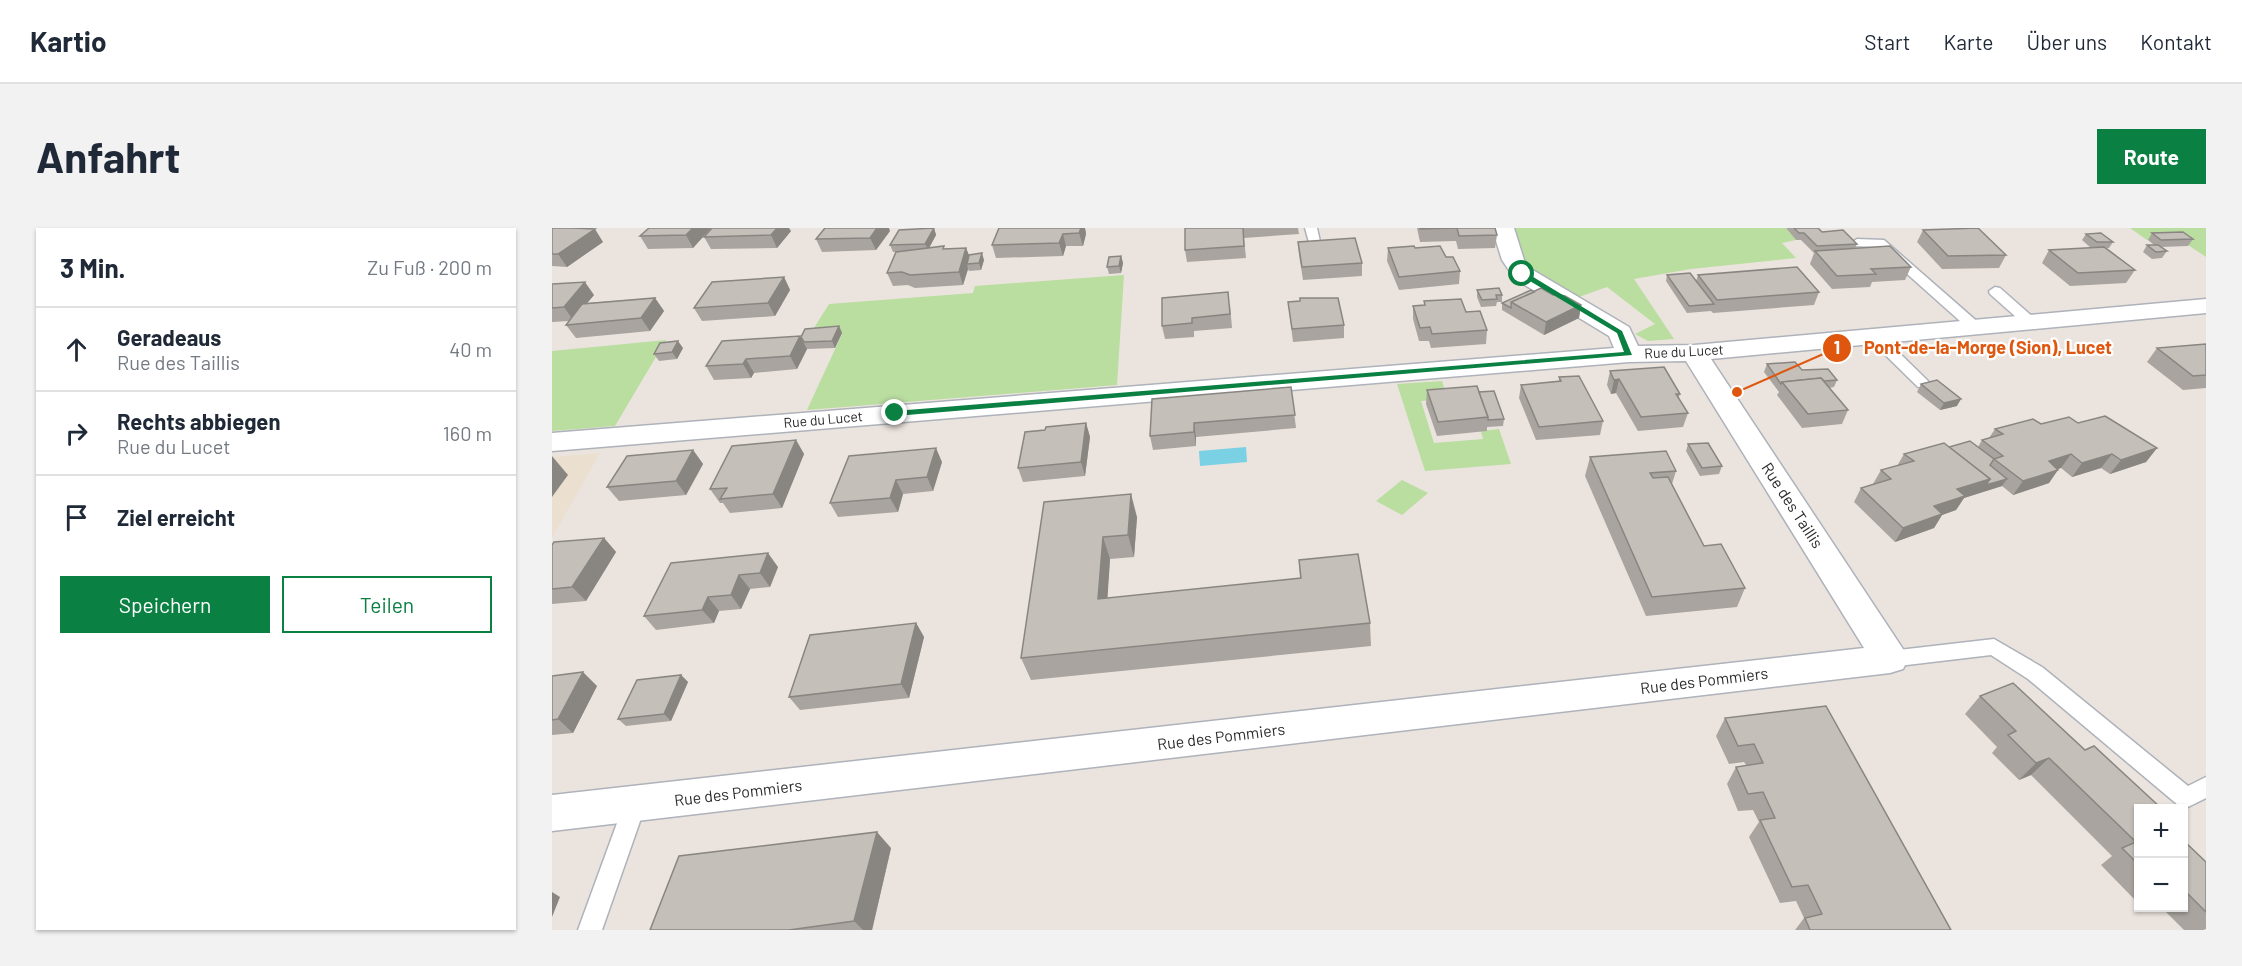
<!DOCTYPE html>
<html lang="de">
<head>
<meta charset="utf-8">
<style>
  :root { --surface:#fff; --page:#f2f2f3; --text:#1f2937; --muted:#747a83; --line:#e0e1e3; --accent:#0b8043 }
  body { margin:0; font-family:Barlow,sans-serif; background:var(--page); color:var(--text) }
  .controls { position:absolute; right:18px; bottom:18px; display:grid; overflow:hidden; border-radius:0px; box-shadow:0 2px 4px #0004 }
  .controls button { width:54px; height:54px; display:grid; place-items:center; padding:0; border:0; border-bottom:2px solid var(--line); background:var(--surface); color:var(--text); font:30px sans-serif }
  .stop { position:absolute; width:18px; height:18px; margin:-14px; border:4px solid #0b8043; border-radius:50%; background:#fff }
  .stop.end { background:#0b8043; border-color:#fff; box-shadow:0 2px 6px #0008 }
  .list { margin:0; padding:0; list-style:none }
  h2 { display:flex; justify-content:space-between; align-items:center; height:78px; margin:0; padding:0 24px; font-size:26px }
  h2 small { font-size:20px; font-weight:400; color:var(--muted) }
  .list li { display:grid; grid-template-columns:39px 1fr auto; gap:18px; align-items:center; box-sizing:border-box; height:84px; padding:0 24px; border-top:2px solid var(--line) }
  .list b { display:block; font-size:22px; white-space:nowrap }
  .list p { margin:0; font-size:20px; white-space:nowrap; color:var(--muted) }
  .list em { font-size:20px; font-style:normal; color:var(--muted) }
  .actions { display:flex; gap:12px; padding:18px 24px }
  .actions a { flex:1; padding:14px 0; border:2px solid var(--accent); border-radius:0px; text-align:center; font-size:21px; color:var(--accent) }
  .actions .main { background:var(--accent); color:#fff }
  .icon { flex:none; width:33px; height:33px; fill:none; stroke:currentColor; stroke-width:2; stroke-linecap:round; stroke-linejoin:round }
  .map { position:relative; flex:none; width:1654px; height:702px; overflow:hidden; border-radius:0px }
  header { display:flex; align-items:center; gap:36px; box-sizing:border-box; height:84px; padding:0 30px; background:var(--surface); border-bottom:2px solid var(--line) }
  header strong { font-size:28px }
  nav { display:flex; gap:33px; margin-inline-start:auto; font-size:21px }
  .intro { display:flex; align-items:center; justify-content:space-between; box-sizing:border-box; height:144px; padding:0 36px }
  h1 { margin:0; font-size:42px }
  .button { padding:15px 27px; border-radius:0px; background:var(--accent); color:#fff; font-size:21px; font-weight:700 }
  main { display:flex; gap:36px; padding:0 36px }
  aside { flex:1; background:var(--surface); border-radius:0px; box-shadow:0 2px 4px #0004 }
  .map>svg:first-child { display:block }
</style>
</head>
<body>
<header>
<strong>Kartio</strong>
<nav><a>Start</a><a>Karte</a><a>Über uns</a><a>Kontakt</a></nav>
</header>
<div class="intro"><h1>Anfahrt</h1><a class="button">Route</a></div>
<main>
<aside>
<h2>3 Min.<small>Zu Fuß · 200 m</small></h2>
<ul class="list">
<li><svg class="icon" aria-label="ahead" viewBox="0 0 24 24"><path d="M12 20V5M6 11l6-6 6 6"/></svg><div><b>Geradeaus</b><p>Rue des Taillis</p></div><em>40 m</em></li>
<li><svg class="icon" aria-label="right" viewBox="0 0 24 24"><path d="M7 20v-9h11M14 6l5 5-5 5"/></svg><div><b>Rechts abbiegen</b><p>Rue du Lucet</p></div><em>160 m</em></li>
<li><svg class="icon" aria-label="arrive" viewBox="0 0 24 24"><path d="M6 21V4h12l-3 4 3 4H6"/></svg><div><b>Ziel erreicht</b></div></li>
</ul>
<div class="actions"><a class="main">Speichern</a><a>Teilen</a></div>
</aside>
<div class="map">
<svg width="1654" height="702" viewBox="0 0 1654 702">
  <rect width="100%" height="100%" fill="#ebe4de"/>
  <path fill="#ebdfcf" d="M48 225 0 310V229Z"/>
  <g fill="#badda0">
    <path d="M960 0H1234L1244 12 1230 15 1244 30 1139 41 1082 51 1122 111 1096 113 1083 106 1103 96 1055 59 1024 70 980 44 968 32Z"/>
    <path d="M1578 0H1654V29L1627 11 1595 12Z"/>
    <path d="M572 47 565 157 255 182 290 106 257 108 277 76 421 65 423 58Z"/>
    <path d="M114 112 63 198 0 203V123Z"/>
    <path d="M890 153 896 171 869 173 882 215 931 211 929 203 947 201 959 236 873 243 845 156Z"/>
    <path d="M850 252 876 265 850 287 824 273Z"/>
  </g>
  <path fill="#7bd1e4" d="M694 219 695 234 648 238 647 223Z"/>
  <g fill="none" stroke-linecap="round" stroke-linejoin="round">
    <defs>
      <g id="service">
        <path d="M753 0H765L769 18 767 21H759Z"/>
        <path d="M1305 11 1332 12 1428 96 1430 99 1428 102H1418L1325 19 1301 18 1299 15Z"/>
        <path d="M1443 59 1448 60 1483 91 1485 94 1483 97H1473L1438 66 1437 63Z"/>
        <path d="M1322 104 1327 105 1376 153 1378 156 1376 159H1366L1317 111 1315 108Z"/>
        <path d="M1442 411 1490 439 1636 558 1654 549V570L1634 580 1626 577 1476 451 1439 427 1338 439 1331 436 1328 431 1331 426 1338 423Z"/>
        <path d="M83 566 91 569 94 576 50 702H26L72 576 75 569Z"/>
      </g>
      <path id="minor" d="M940 0H962L972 32 979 41 1077 99 1086 118 1142 117 1654 71V85L1159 131 1351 421 1356 431 1351 441 1338 445 0 603V567L1312 420 1134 133 1077 134 0 223V205L1062 120 1057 108 963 51 950 32Z"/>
    </defs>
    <use href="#service" stroke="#aeb2ba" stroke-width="3"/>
    <use href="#minor" stroke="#aeb2ba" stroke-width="3"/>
    <use href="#service" fill="#fff" fill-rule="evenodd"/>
    <use href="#minor" fill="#fff" fill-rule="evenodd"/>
  </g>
  <g fill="#a9a49f">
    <path d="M0 0 51 14 15 39 0 38Z"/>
    <path d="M159 0 141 20 96 21 88 8Z"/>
    <path d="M382 0 384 7 377 20 394 21 414 20 417 28 432 32 429 42 417 43 416 41 411 57 363 60 356 57 341 58 335 45 347 24H341L338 17Z"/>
    <path d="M447 0H533L534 6 531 18H514L511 28 444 30 440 17Z"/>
    <path d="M633 0H746L747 6 692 10 694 30 635 34 633 22Z"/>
    <path d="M865 0H943L945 7 943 20 906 21 904 13 868 14Z"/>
    <path d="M1234 0H1266L1270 4 1305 16 1303 20 1359 39 1353 52 1320 54 1318 59 1280 61 1258 36 1262 25 1249 12H1244Z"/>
    <path d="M1371 2 1454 27 1447 40 1390 41 1365 14Z"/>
    <path d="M239 3 225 20 159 21 152 9Z"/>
    <path d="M338 3 324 22 270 24 264 11Z"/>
    <path d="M1600 5 1641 11 1636 18 1609 19 1615 23 1610 30 1600 31 1591 24 1595 17H1602L1596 12Z"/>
    <path d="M1534 6 1561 14 1557 20H1555L1583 42 1574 55 1518 58 1490 35 1497 22 1539 20 1530 12Z"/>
    <path d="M746 14 810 35V48L751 52 747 27Z"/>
    <path d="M836 20H863L894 29 908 43 907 56 847 62 835 33Z"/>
    <path d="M569 28 571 35 569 45 557 46 555 39Z"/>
    <path d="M1115 47 1144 53 1146 47 1267 64 1262 77 1161 85 1159 83 1135 85 1114 53Z"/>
    <path d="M232 49 238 62 223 88 150 93 142 80Z"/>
    <path d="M0 56 42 67 35 75 103 70 112 83 98 103 24 110 14 97 17 93 0 94Z"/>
    <path d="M925 62 950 67V74H945L944 78 929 79 925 69Z"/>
    <path d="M982 64 1001 67 1029 77 1027 90 992 107 950 82V75Z"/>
    <path d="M872 73 914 84 935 102 934 116 879 120 877 113H867L861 91V78L872 77Z"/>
    <path d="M736 74 792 97V110L741 114Z"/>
    <path d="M678 77 680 100 642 103V109L613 111 610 98Z"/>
    <path d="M287 98 290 105 283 120 255 121 245 141 202 145 199 150 162 152 154 138Z"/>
    <path d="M1654 116V160L1631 162 1595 134 1605 120Z"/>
    <path d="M131 120 125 131 107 133 102 126Z"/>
    <path d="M1215 136 1250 142 1285 152 1282 159 1277 160 1296 182 1290 196 1250 200 1225 167 1227 164 1212 144Z"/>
    <path d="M1058 143 1128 166 1126 171 1136 185 1131 199 1086 203 1064 165 1059 166 1055 157Z"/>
    <path d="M1007 149 1051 193 1048 207 984 212 967 170 969 157 1007 153Z"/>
    <path d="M1369 156 1405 178 1388 182 1365 164Z"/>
    <path d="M739 159 744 200 644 209V218L601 222 598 208Z"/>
    <path d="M875 162 927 164 952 191 951 198 935 199V203L885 208 874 176Z"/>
    <path d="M534 195 538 209 533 248 471 254 466 240 493 202Z"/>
    <path d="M1526 195 1605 220 1594 234 1558 246 1549 240 1520 249 1509 240 1506 241 1497 255 1461 267 1450 258 1412 270 1404 282 1390 287 1382 300 1343 314 1302 274 1309 260 1321 256 1329 242 1345 238 1352 226 1397 219H1426L1430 212 1437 210 1443 201 1489 196Z"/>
    <path d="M244 212 252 226 230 280 178 285 171 275H168L158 261Z"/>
    <path d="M1136 216 1170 238 1167 246 1148 248 1134 223Z"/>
    <path d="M141 222 151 236 134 267 67 273 55 259Z"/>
    <path d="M1038 229 1124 243 1120 256 1152 318 1193 360 1185 379 1094 388 1033 248Z"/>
    <path d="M390 234 381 263 351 266 346 284 286 289 278 275Z"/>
    <path d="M492 274 585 289 582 329 558 331 555 370 748 351 747 332 818 395 819 418 479 452 469 430Z"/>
    <path d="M52 310 64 324 34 373 0 376V317Z"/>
    <path d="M119 335 226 339 218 359 198 361 189 381 167 383 162 395 104 402 92 388Z"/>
    <path d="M364 395 372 409 357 470 248 482 237 469Z"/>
    <path d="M129 447 136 454 119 493 74 498 66 491Z"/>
    <path d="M0 448 45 458 21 505 0 507Z"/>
    <path d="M1428 468 1587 580V670L1583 672 1549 637 1560 628 1479 547 1467 552 1440 525 1445 519 1413 486Z"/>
    <path d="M1274 478 1399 702H1243L1252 690 1244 673 1228 675 1197 609 1207 594 1201 582 1186 583 1175 556 1184 539 1194 537 1192 534 1177 536 1164 508 1173 490Z"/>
    <path d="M1632 613 1654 634V701L1651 702H1632L1610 680H1632Z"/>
    <path d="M339 620 320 702H98Z"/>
  </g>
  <g fill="#898682">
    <path d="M141 0H159L141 20 134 7Z"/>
    <path d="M225 0H237L239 3 225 20 219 7Z"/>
    <path d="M325 0H337L338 3 324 22 318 10Z"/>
    <path d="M382 0 384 7 376 22 373 16Z"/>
    <path d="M529 0H533L534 6 531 18 527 5Z"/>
    <path d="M43 1 51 14 15 39 6 26Z"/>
    <path d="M511 6 514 18 511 28 507 15Z"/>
    <path d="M414 20 419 32 415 36 416 41 411 57 407 44Z"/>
    <path d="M430 25 432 32 429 42 427 35Z"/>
    <path d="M569 28 571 35 569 45 567 38Z"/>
    <path d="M232 49 238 62 223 88 216 75Z"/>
    <path d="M33 54 42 67 21 92 12 79Z"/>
    <path d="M103 70 112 83 98 103 89 90Z"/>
    <path d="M1029 77 1027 90 992 107 994 94Z"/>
    <path d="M287 98 290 105 283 120 280 113Z"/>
    <path d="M248 108 255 121 245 141 238 128Z"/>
    <path d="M126 113 131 120 125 131 120 124Z"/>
    <path d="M194 131 202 145 199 150 191 136Z"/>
    <path d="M1067 151 1064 165 1059 166 1062 152Z"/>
    <path d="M1409 171 1405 178 1388 182 1392 175Z"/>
    <path d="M534 195 538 209 533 248 529 234Z"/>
    <path d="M642 195 644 209V218L642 204Z"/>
    <path d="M244 212 252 226 230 280 221 266Z"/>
    <path d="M384 220 390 234 381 263 375 249Z"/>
    <path d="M1605 220 1594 234 1558 246 1569 232Z"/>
    <path d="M141 222 151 236 134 267 124 253Z"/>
    <path d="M1519 226 1509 240 1488 247 1497 233Z"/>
    <path d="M1560 226 1549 240 1520 249 1530 235Z"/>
    <path d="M0 228 16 247 0 269Z"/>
    <path d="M1506 242 1497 255 1461 267 1471 253Z"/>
    <path d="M1438 251H1455L1450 258 1412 270 1404 282 1390 287 1382 300 1343 314 1351 300 1405 261Z"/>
    <path d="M344 252 351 266 346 284 338 270Z"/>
    <path d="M579 266 585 289 582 329 576 307Z"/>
    <path d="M551 309 558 331 554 393 546 371Z"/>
    <path d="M52 310 64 324 34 373 20 359Z"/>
    <path d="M216 325 226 339 218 359 208 345Z"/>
    <path d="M187 347 198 361 189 381 179 367Z"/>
    <path d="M156 369 167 383 162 395 150 382Z"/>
    <path d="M364 395 372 409 357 470 349 456Z"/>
    <path d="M31 444 45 458 21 505 6 491Z"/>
    <path d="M129 447 136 454 119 493 112 486Z"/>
    <path d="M1497 530 1479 547 1467 552 1484 535Z"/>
    <path d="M325 604 339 620 320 702H311L302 693Z"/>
    <path d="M0 664 8 669 0 689Z"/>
  </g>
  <g fill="#c4bfb9" stroke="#898682" stroke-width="1.5">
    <path d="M0 0H21L43 1 6 26H0Z"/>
    <path d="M97 0H141L134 7 88 8Z"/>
    <path d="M160 0H225L219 7 152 9Z"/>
    <path d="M273 0H325L318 10 264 11Z"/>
    <path d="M382 0 373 16 338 17 347 2Z"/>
    <path d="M447 0H529L527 5 511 6 507 15 440 17Z"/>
    <path d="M633 0H691L692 18 633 22Z"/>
    <path d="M868 0H943L945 7 907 8 905 0 868 1Z"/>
    <path d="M1242 0H1266L1270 4 1291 2 1305 16 1265 18 1252 5H1247Z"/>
    <path d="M1426 0 1454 27 1396 28 1371 2Z"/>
    <path d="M1631 4 1641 11 1609 12 1600 5Z"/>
    <path d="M1549 5 1561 14H1545L1534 6Z"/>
    <path d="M803 10 810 35 750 39 746 14Z"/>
    <path d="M1595 17H1606L1615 23 1604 24Z"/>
    <path d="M392 18 391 21 414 20 407 44 358 47 350 44 335 45 344 24Z"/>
    <path d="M862 18 863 20 888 18 894 29H901L908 43 847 49 836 20Z"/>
    <path d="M1338 18 1359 39 1319 41 1324 46 1285 48 1263 23Z"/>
    <path d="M1552 19 1583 42 1526 45 1497 22Z"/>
    <path d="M430 25 427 35 415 36 417 27Z"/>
    <path d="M569 28 567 38 555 39 557 29Z"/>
    <path d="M1245 39 1267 64 1165 72 1146 47Z"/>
    <path d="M1138 45 1162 76 1137 78 1115 47Z"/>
    <path d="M232 49 216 75 142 80 160 54Z"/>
    <path d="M33 54 12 79 0 80V56Z"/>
    <path d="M947 60 950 67H944L945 71 930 72 925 62Z"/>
    <path d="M989 60 1001 67 1005 66 1013 68 1029 77 994 94 959 74Z"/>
    <path d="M979 62 982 64 959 74V80L950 75Z"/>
    <path d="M676 64 678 86 640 90V95L610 98V70Z"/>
    <path d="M103 70 89 90 14 97 30 76Z"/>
    <path d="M748 70H786L792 97 740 101 736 74 748 73Z"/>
    <path d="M909 71 914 84 928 83 935 102 880 106 878 99 868 100 861 78 873 77 872 73Z"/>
    <path d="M287 98 280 113 252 114 249 109 253 101Z"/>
    <path d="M248 108 238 128 194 131 191 136 154 138 170 113Z"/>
    <path d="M126 113 120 124 102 126 108 115Z"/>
    <path d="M1654 116V147L1641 148 1605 120Z"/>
    <path d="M1243 134 1250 142 1276 141 1285 152 1272 153 1269 150 1230 154 1229 156 1215 136Z"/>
    <path d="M1112 139 1128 166H1124L1136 185 1089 189 1067 151 1062 152 1058 143Z"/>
    <path d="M1027 148 1051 193 987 199 969 157 1009 153 1007 149Z"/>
    <path d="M1269 150 1296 182 1256 186 1230 154Z"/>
    <path d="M1385 152 1409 171 1392 175 1369 156Z"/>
    <path d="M925 158 936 189 886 194 875 162Z"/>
    <path d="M739 159 743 187 642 195V204L598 208 600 171Z"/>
    <path d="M942 163 952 191 936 192V189L927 164Z"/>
    <path d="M1553 188 1605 220 1569 232 1560 226 1530 235 1519 226 1497 233 1506 242 1471 253 1442 231 1451 228 1430 212 1451 206 1443 201 1481 191 1489 196 1517 189 1526 195Z"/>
    <path d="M534 195 529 234 466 240 473 204 493 202 494 199Z"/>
    <path d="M244 212 221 266 168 271 175 260 158 261 180 218Z"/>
    <path d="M1418 213 1442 231 1438 237 1455 251 1434 257 1438 251 1397 219Z"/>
    <path d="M1156 215 1170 238 1150 240 1136 216Z"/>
    <path d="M1392 215 1438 251 1405 261 1413 268 1382 278 1390 286 1351 300 1309 260 1339 251 1329 242 1362 233 1352 226Z"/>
    <path d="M384 220 375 249 344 252 338 270 278 275 297 228Z"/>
    <path d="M141 222 124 253 55 259 75 228Z"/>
    <path d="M1114 223 1124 243 1098 245 1101 250 1116 249 1152 318 1169 316 1193 360 1100 369 1038 229Z"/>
    <path d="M579 266 576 307 551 309 546 371 749 350 747 332 806 326 818 395 469 430 492 274Z"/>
    <path d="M52 310 20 359 0 361V317L2 314Z"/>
    <path d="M216 325 208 345 187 347 179 367 156 369 150 382 92 388 119 335Z"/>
    <path d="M364 395 349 456 237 469 258 407Z"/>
    <path d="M31 444 6 491 0 492V448Z"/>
    <path d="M129 447 112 486 66 491 85 452Z"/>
    <path d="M1461 455 1533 522 1542 518 1609 580H1587V637L1570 620 1584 614 1497 530 1484 535 1456 507 1464 503 1428 468Z"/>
    <path d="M1274 478 1399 702H1258L1253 690 1270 686 1256 657 1240 659 1208 592 1223 590 1211 564 1196 566 1184 539 1211 535 1202 516 1186 518 1173 490Z"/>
    <path d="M325 604 302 693 237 702H98L127 628Z"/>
    <path d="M1632 613 1654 634V684L1632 662Z"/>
  </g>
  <path fill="#0b8043" d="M968 44H973L1070 103 1080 127 343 188 339 185 343 183 1072 124 1065 105 968 47Z"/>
  <g text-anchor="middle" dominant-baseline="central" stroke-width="4.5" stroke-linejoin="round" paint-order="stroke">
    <g font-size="14" fill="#2b2b2b" stroke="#fff">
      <text transform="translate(1132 123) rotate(-3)">Rue du Lucet</text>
      <text transform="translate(271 191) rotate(-5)">Rue du Lucet</text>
    </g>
    <g font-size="16" fill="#2b2b2b" stroke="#fff">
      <text transform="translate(1241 277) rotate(57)">Rue des Taillis</text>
      <text transform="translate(1152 452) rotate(-7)">Rue des Pommiers</text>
      <text transform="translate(669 508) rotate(-7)">Rue des Pommiers</text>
      <text transform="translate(186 564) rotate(-7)">Rue des Pommiers</text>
    </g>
  </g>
  <path fill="none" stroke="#df570e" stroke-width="2" d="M1185 164L1285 120"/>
  <g fill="#df570e" stroke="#fff" stroke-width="2">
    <circle cx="1185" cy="164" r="6"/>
    <circle cx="1285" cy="120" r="15"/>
  </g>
  <g font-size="18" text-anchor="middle" font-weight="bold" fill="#fff">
    <text x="1285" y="126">1</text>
  </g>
  <g font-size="18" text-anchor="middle" font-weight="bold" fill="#df570e" stroke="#fff" stroke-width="4.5" stroke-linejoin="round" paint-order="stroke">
    <text x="1436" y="126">Pont-de-la-Morge (Sion), Lucet</text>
  </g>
</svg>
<div class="controls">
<button>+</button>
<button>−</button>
</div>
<div class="stop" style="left:970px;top:46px"></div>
<div class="stop end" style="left:343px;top:185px"></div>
</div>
</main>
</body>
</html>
